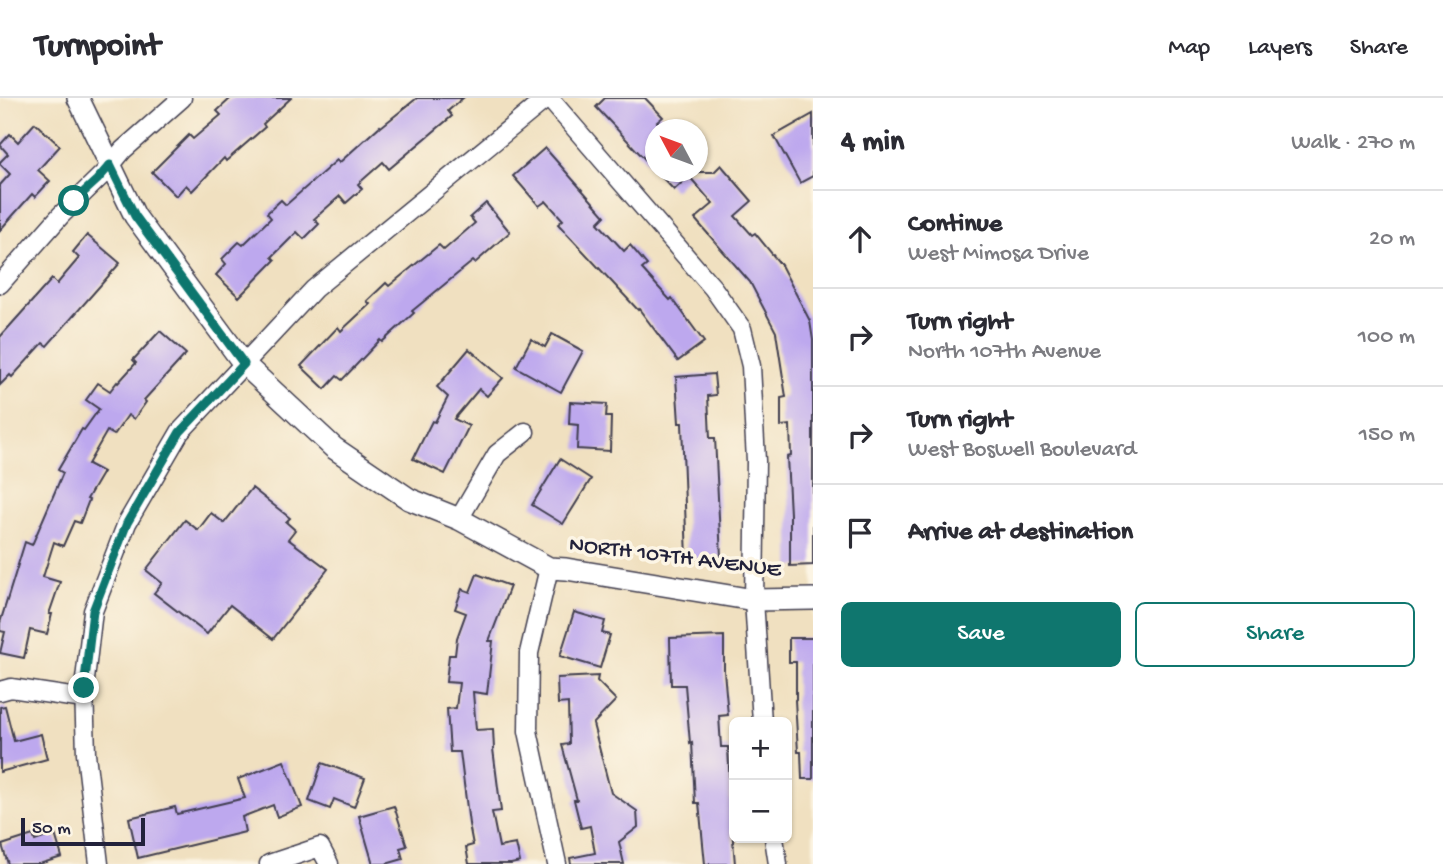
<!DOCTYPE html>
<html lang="en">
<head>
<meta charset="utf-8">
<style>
  :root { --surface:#fff; --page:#f7f7f7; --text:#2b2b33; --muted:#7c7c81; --line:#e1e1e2; --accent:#0f766e }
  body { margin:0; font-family:"Gochi Hand",sans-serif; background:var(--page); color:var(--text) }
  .controls { position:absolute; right:21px; bottom:21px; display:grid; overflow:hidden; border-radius:10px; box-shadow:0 2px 5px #0004 }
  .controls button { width:63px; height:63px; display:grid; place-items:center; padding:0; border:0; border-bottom:2px solid var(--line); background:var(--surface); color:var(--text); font:35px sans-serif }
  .compass { position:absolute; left:645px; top:21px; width:63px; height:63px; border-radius:50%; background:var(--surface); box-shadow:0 2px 5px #0004; rotate:311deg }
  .scale { position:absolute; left:21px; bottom:18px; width:124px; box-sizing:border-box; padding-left:7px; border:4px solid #22223b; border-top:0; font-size:19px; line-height:24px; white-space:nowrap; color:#22223b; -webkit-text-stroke:5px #fcf5e5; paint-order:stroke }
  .stop { position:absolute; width:21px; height:21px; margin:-16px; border:5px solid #0f766e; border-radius:50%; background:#fff }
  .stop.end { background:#0f766e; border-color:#fff; box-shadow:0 2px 7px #0008 }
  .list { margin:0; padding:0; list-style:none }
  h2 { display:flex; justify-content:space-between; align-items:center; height:91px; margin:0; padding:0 28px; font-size:30px }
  h2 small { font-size:23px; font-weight:400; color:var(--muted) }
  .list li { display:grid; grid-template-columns:46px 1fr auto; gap:21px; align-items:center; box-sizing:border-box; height:98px; padding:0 28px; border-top:2px solid var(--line) }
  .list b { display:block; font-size:26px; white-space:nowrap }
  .list p { margin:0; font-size:23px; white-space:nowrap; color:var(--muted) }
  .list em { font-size:23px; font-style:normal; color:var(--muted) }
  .actions { display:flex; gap:14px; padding:21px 28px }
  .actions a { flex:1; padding:16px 0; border:2px solid var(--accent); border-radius:10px; text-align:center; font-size:24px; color:var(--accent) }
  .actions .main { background:var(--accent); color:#fff }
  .icon { flex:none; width:38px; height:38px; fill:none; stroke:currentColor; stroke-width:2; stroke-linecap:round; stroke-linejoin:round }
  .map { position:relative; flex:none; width:813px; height:766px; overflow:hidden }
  header { display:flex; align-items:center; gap:42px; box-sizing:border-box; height:98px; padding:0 35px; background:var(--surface); border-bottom:2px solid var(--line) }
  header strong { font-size:33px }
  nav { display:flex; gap:38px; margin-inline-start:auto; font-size:24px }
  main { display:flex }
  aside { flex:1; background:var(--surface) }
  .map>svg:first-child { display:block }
</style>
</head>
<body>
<header>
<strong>Turnpoint</strong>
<nav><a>Map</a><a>Layers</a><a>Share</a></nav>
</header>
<main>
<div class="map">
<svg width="813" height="766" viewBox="0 0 813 766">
  <rect width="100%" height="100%" fill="#fcf5e5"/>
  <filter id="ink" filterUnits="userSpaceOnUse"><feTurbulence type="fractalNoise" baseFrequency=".0143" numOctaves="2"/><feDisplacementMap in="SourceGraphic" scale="14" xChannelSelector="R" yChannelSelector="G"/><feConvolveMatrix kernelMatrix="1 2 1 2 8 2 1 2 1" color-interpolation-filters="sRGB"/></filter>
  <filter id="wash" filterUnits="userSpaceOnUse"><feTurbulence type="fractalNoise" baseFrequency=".00686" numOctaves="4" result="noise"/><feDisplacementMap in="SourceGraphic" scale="28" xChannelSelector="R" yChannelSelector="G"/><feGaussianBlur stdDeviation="1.57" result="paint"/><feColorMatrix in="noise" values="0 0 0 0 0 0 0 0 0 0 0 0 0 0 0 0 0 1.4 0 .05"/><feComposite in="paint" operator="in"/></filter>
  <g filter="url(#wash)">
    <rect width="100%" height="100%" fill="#f0e0c0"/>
    <g id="blocks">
      <g fill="#bda8ee">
        <path d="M231 0H291L263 26 265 29 226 63 224 60 192 93 186 87 176 98 152 74 189 37 193 41 221 17 217 13Z"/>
        <path d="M417 0H463L448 13 452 18 389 71 383 64 358 86 362 91 346 105 340 98 314 121 319 126 304 141 297 134 272 159 275 162 239 199 216 177 226 166 222 161 239 144 243 147 271 120 267 115 281 102 286 107 337 62 339 65 380 28 381 29Z"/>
        <path d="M605 0H645L663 19 657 24 664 32H655V72L596 9Z"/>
        <path d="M813 16V78L800 85 774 38Z"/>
        <path d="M35 25 60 48 38 72 50 83 35 99 32 96 0 132V87L10 76 0 66V64L8 56 0 47 10 36 18 44Z"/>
        <path d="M545 50 605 118 598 125 624 153 630 147 647 167 642 171 670 202 672 200 704 244 678 263 639 211 638 212 558 126 563 122 546 103 539 108 513 78Z"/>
        <path d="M721 67 752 103 735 118 752 137 755 135 781 167 810 223 813 242V467L790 468V416L787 359 791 358 790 327 781 328V300L786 299 776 234 750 184 695 121 713 106 689 78 674 92 657 74H714Z"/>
        <path d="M486 105 510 134 475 165 473 163 412 213 414 215 382 244 380 242 342 282 337 278 325 291 301 268 338 229 341 233 370 206 367 203 386 185 389 188 439 147 444 152 475 125 470 119Z"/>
        <path d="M87 137 120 165 47 248 43 245 12 279 10 277 0 287V239L52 181 57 186 79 160 73 154Z"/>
        <path d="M160 233 186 256 144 302 146 304 134 321 128 317 114 337 107 333 88 366 103 374 87 401 89 402 80 425 74 423 63 448 54 444 43 479 60 484 49 516H52L47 536 30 532 24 560 0 555 5 534 0 533V525L25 444 32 447 63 375 58 372 82 331 84 332 99 311 86 302 98 285 110 293 117 284 118 285 136 265 133 262Z"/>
        <path d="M552 236 583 253 561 294 516 269 531 241 545 249Z"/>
        <path d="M469 251 503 280 487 298 479 291 454 321 469 328 445 376 413 361 432 323 435 324 448 299 437 289Z"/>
        <path d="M714 276 716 297 708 298 710 340H715L721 459 687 461 682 325H679L676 279Z"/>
        <path d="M570 304 607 306 606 319H611L610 353 577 351 578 327 569 326Z"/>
        <path d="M560 361 591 381 563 426 532 407Z"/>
        <path d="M252 390 290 420 286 424 295 432 288 441 328 471 273 541 230 507 207 536 154 495 162 485 146 472 185 422 198 432 211 415 224 425Z"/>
        <path d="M477 476 510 488 489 543H493L487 596 473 594 476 632 493 631 494 651H493L501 713 492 714 499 749 516 746 520 764 511 766H469L466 749 473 747 469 726 460 654H450L447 611 456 610 459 585 446 584 449 557H455L457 540 466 515 455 511 462 491 470 494Z"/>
        <path d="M574 514 605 523 602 535 610 537 600 570 560 558Z"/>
        <path d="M724 538V573L728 617 719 618 721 649H728L731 709H734V730H732L735 766H705L699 705H695L692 644 690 645 685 587H671L670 540Z"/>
        <path d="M789 540H813V681H802L801 654H798L795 602 796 601V564H789Z"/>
        <path d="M598 578 597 583 616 602 593 626 611 695 637 713 638 729 619 744 624 766H571L570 760 595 755 590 728 581 730 574 702H577L562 647 569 646 568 605 558 606 557 580Z"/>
        <path d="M5 608 14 643 41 636 47 661 0 674V609Z"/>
        <path d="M284 663 302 709 277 719 273 707 242 719 245 734 138 760 129 720 175 709 177 716 245 700 238 681Z"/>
        <path d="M322 665 365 680 354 709 334 701 330 711 309 703Z"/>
        <path d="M394 708 407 748 400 750 403 761 386 766H373L359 718Z"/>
        <path d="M55 736 62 759 39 766H8L2 747 33 737 35 743Z"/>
      </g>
    </g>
  </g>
  <g filter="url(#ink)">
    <use href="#blocks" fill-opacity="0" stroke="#413e4f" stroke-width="2"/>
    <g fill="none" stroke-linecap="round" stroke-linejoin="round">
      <defs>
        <g id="minor">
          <path d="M549 0 713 190 742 231 751 268 756 363 754 502 762 624"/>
          <path d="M0 186 61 117 104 75 123 52 182 0"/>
          <path d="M459 421 497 356 525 334"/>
          <path d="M549 470 529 555 528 633 557 766"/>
          <path d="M0 593 11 590 84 601"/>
          <path d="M774 740 778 766"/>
          <path d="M99 766 86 656 84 590 93 513 127 425 180 334 314 191 547 0"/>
          <path d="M269 766 320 749 329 766"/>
        </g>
        <path id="tertiary" d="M78 0 135 118 244 266 334 350 409 401 459 421 549 470 566 471 754 502 813 501"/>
      </defs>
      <use href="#minor" stroke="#413e4f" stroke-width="21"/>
      <use href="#tertiary" stroke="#413e4f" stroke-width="24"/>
      <use href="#minor" stroke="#fff" stroke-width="18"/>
      <use href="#tertiary" stroke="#fff" stroke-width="21"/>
    </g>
  </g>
  <g fill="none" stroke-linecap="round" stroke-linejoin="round" filter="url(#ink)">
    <path stroke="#0f766e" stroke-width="9" d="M74 103 97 82 110 67 135 118 244 266 180 334 127 425 93 513 84 590"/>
  </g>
  <g text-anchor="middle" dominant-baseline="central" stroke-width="7" stroke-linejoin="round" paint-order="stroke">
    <g font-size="23" fill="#22223b" stroke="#fcf5e5">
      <text transform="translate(675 460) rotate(7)">NORTH 107TH AVENUE</text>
    </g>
  </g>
</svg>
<div class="controls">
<button>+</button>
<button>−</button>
</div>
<svg class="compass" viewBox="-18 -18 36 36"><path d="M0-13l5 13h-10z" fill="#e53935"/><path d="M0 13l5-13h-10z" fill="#7c7c81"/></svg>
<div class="scale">50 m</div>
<div class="stop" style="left:74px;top:103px"></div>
<div class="stop end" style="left:84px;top:590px"></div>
</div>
<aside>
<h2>4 min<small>Walk · 270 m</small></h2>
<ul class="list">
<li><svg class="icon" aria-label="ahead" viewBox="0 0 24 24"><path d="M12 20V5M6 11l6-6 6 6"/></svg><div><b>Continue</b><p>West Mimosa Drive</p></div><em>20 m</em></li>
<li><svg class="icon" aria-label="right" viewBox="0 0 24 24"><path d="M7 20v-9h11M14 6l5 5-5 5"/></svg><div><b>Turn right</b><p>North 107th Avenue</p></div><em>100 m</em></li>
<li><svg class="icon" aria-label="right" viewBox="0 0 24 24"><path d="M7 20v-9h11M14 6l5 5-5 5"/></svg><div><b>Turn right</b><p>West Boswell Boulevard</p></div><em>150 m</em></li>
<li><svg class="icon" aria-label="arrive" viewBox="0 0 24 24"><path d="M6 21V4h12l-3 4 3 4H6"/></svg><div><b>Arrive at destination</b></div></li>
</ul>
<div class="actions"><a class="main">Save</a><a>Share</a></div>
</aside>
</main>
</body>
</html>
